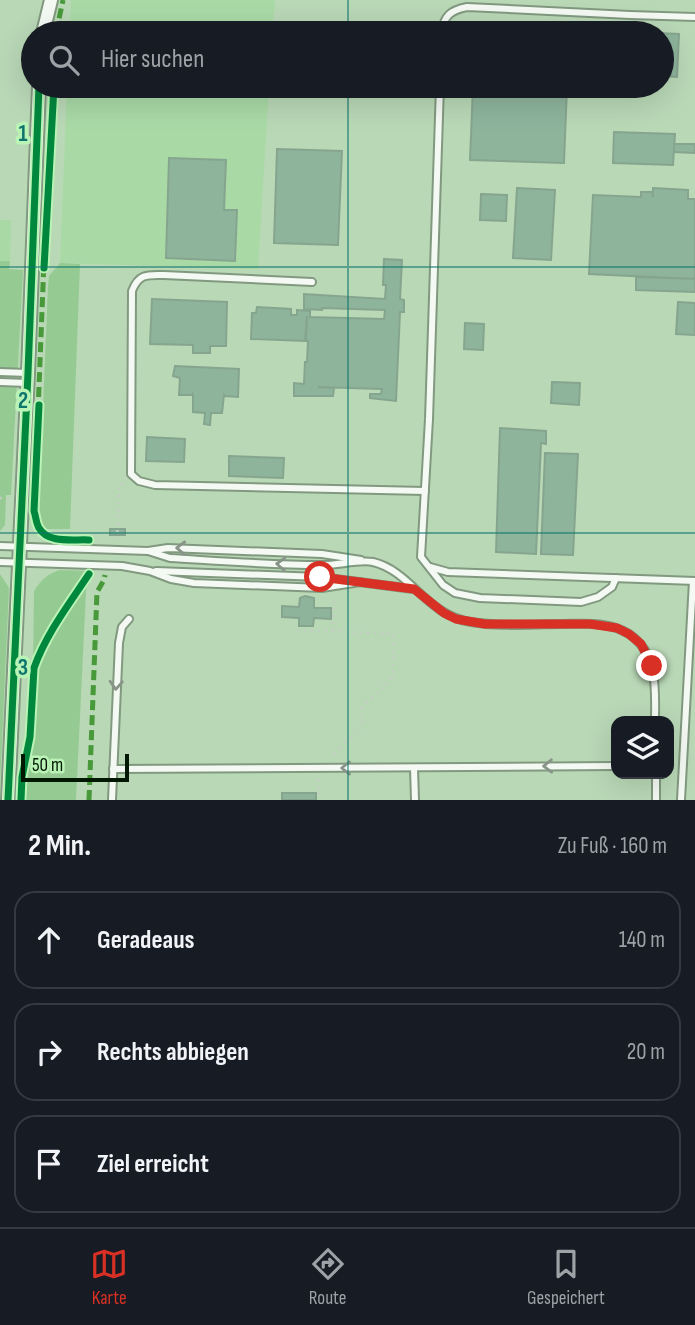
<!DOCTYPE html>
<html lang="de">
<head>
<meta charset="utf-8">
<style>
  :root { --surface:#171b24; --page:#20242c; --text:#f1f3f6; --muted:#9ea1a6; --line:#363941; --accent:#d93025 }
  body { margin:0; font-family:"Sofia Sans Condensed",sans-serif; background:var(--page); color:var(--text) }
  .controls { position:absolute; right:21px; bottom:21px; display:grid; overflow:hidden; border-radius:14px; box-shadow:0 7px 28px #0002 }
  .controls button { width:63px; height:63px; display:grid; place-items:center; padding:0; border:0; border-bottom:2px solid var(--line); background:var(--surface); color:var(--text); font:35px sans-serif }
  .scale { position:absolute; left:21px; bottom:18px; width:108px; box-sizing:border-box; padding-left:7px; border:4px solid #031803; border-top:0; font-size:19px; line-height:24px; white-space:nowrap; color:#031803; -webkit-text-stroke:5px #b9f3b5; paint-order:stroke }
  .stop { position:absolute; width:21px; height:21px; margin:-16px; border:5px solid #d93025; border-radius:50%; background:#fff }
  .stop.end { background:#d93025; border-color:#fff; box-shadow:0 2px 7px #0008 }
  .list { margin:0; padding:0; list-style:none }
  h2 { display:flex; justify-content:space-between; align-items:center; height:91px; margin:0; padding:0 28px; font-size:30px }
  h2 small { font-size:23px; font-weight:400; color:var(--muted) }
  .list li { display:grid; grid-template-columns:46px 1fr auto; gap:21px; align-items:center; box-sizing:border-box; height:98px; margin:0 14px 14px; padding:0 14px; border:2px solid var(--line); border-radius:21px }
  .list b { display:block; font-size:26px; white-space:nowrap }
  .list em { font-size:23px; font-style:normal; color:var(--muted) }
  .icon { flex:none; width:38px; height:38px; fill:none; stroke:currentColor; stroke-width:2; stroke-linecap:round; stroke-linejoin:round }
  .map { position:relative; flex:none; width:695px; height:800px; overflow:hidden }
  .search { position:absolute; background:var(--surface); box-shadow:0 7px 28px #0002; left:21px; right:21px; top:21px; height:77px; display:flex; align-items:center; gap:18px; box-sizing:border-box; padding:0 24px; border-radius:38px; color:var(--muted); font-size:26px }
  .sheet { height:427px; background:var(--surface) }
  nav { display:flex; justify-content:space-around; align-items:center; box-sizing:border-box; height:98px; border-top:2px solid var(--line); background:var(--surface); font-size:19px; color:var(--muted) }
  nav a { display:grid; justify-items:center; gap:4px }
  nav .on { color:var(--accent) }
  .map>svg:first-child { display:block }
</style>
</head>
<body>
<div class="map">
<svg width="695" height="800" viewBox="0 0 695 800">
  <rect width="100%" height="100%" fill="#b9d8b6"/>
  <g fill="#a9daa6">
    <path d="M71 0H275L272 33H70Z"/>
    <path d="M67 86H269L258 269 60 263Z"/>
    <path d="M0 220H11L10 261H0Z"/>
  </g>
  <g fill="#95cb92">
    <path d="M0 261H10L9 269 23 270 11 495H6L5 525 0 531Z"/>
    <path d="M60 263 80 264 70 529H45L41 523 39 504 48 287 49 276Z"/>
    <path d="M60 570 87 571 76 800H24L25 778 32 747 34 591C41 580 47 574 60 570Z"/>
    <path d="M0 574 9 588 0 786Z"/>
  </g>
  <g fill="#8eb49c" stroke="#86a58e" stroke-width="2">
    <path d="M475 27 569 31V33H475Z"/>
    <path d="M592 30 679 34 677 77 662 76V33H592Z"/>
    <path d="M473 86H567L564 163 470 160Z"/>
    <path d="M614 132 675 134 673 165 613 163Z"/>
    <path d="M674 144H695V153L674 152Z"/>
    <path d="M277 149 342 151 338 245 274 243Z"/>
    <path d="M169 158 226 160 224 210H237L235 261 166 258Z"/>
    <path d="M517 188 555 190 551 260 513 258Z"/>
    <path d="M653 188 688 190V199H695V279L589 274 593 195 641 197V192H652L653 197Z"/>
    <path d="M481 194 507 195 506 221 480 220Z"/>
    <path d="M384 259 402 260 400 299 404 300V312H400L396 401 370 398V394H381L382 389 318 387 334 388 333 396H294V383L304 384 305 362H307L308 341H306L307 316 305 341 251 339 252 313H256L257 307 291 309V315H297V310L310 311V317L384 319 385 310 322 308V310L304 309V294L385 299 386 285H383Z"/>
    <path d="M636 277 695 279V292L636 290Z"/>
    <path d="M152 299 227 302 226 346H210V353H193V345L150 344Z"/>
    <path d="M678 302 695 303V335L676 334Z"/>
    <path d="M465 323 484 324 483 350 464 349Z"/>
    <path d="M175 366 239 369 238 397 225 396 224 395 222 413H211L210 425 204 424 205 413 193 412V393L192 395H179L180 378 173 376Z"/>
    <path d="M552 382 580 383 579 405 551 403Z"/>
    <path d="M500 428 546 431V444L541 443 536 554 496 552Z"/>
    <path d="M147 437 185 439 184 462 146 461Z"/>
    <path d="M545 453 578 454 573 555 541 554Z"/>
    <path d="M229 456 284 458 283 478 229 476Z"/>
    <rect x="110" y="529" width="15" height="6"/>
    <path d="M305 596 314 598V608H331V619L314 618 313 626H299V618L282 617V606L299 607 300 598Z"/>
    <rect x="282" y="793" width="34" height="7"/>
  </g>
  <g fill="none" stroke-linecap="round" stroke-linejoin="round">
    <defs>
      <g id="service">
        <path d="M442 33C443 16 451 10 467 7L630 15 695 17"/>
        <path d="M440 86 429 419 421 557 443 585 455 593 480 598 581 602 598 597 612 587 616 578"/>
        <path d="M312 282 164 275C148 275 139 273 132 291L131 474 139 481 155 485 425 491"/>
        <path d="M0 372 28 373"/>
        <path d="M0 382 28 383"/>
        <path d="M0 546 148 551 168 548 322 554 361 560"/>
        <path d="M148 551 170 558C220 561 270 565 320 565 335 566 359 559 373 562 411 571 427 616 471 622 500 627 532 624 561 624 584 624 609 621 629 634 659 654 655 690 655 721"/>
        <path d="M0 562 122 566 150 571 171 579 194 583 322 588 360 582"/>
        <path d="M430 567 448 572 695 581"/>
        <path d="M156 571 320 577 413 589"/>
        <path d="M414 768 415 800"/>
        <path d="M113 769 616 766"/>
        <path d="M656 774V800"/>
        <path d="M112 800 119 643 122 627 129 619"/>
        <path d="M681 800 693 581"/>
      </g>
      <g id="minor">
        <path d="M43 33 51 0"/>
        <path d="M8 800 28 373 39 86"/>
      </g>
    </defs>
    <use href="#service" stroke="#81997f" stroke-width="10"/>
    <use href="#minor" stroke="#81997f" stroke-width="16"/>
    <g stroke="#c3cdc3" stroke-width="2.5" stroke-dasharray="2 5" stroke-linecap="butt">
      <path d="M0 498 11 499"/>
      <path d="M117 539 119 486 123 482"/>
      <path d="M297 630 393 634V677L362 707V726L332 756"/>
      <path d="M333 631 334 596"/>
      <path d="M319 779V800"/>
    </g>
    <use href="#service" stroke="#f4f9f4" stroke-width="6"/>
    <use href="#minor" stroke="#f4f9f4" stroke-width="12"/>
    <g stroke="#479939" stroke-width="5" stroke-dasharray="10 5" stroke-linecap="butt">
      <path d="M56 33 63 0"/>
      <path d="M38 412 44 261"/>
      <path d="M89 800 97 592 104 580 105 575"/>
    </g>
    <defs>
      <g id="cycleway">
        <path d="M44 268 54 86"/>
        <path d="M39 405 34 511C36 517 36 523 39 528 48 544 74 539 89 540"/>
        <path d="M8 800 28 373 39 86"/>
        <path d="M21 800 22 777 30 737 34 668C46 634 69 604 89 574"/>
      </g>
    </defs>
    <use href="#cycleway" stroke="#b9f3b5" stroke-width="11"/>
    <use href="#cycleway" stroke="#00873e" stroke-width="7"/>
  </g>
  <defs><path id="oneway-chevron" d="M-2-3.5L2.5 0L-2 3.5" fill="none" stroke-width="1.6" stroke-linecap="round" stroke-linejoin="round" transform="scale(1.75)"/></defs>
  <g stroke="#889488">
    <use href="#oneway-chevron" transform="translate(181 548) rotate(-178)"/>
    <use href="#oneway-chevron" transform="translate(281 564) rotate(-177)"/>
    <use href="#oneway-chevron" transform="translate(116 685) rotate(93)"/>
    <use href="#oneway-chevron" transform="translate(548 766) rotate(179)"/>
    <use href="#oneway-chevron" transform="translate(346 768) rotate(180)"/>
  </g>
  <g fill="none" stroke-linecap="round" stroke-linejoin="round">
    <path stroke="#d93025" stroke-width="9" d="M320 577 414 589 444 613 456 619 485 624H590L617 628 629 634 641 644 652 666"/>
  </g>
  <path fill="none" stroke="#0f766e" stroke-width="2" stroke-opacity="0.55" d="M348 0V33M348 86V800M0 267H695M0 533H695"/>
  <g font-size="23" text-anchor="middle" font-weight="bold" fill="#0f766e" stroke="#b9f3b5" stroke-width="7" stroke-linejoin="round" paint-order="stroke">
    <text x="23" y="141">1</text>
    <text x="23" y="408">2</text>
    <text x="23" y="675">3</text>
  </g>
</svg>
<div class="controls">
<button><svg class="icon" aria-label="layers" viewBox="0 0 24 24"><path d="M12 4l9 5-9 5-9-5zM3 14l9 5 9-5"/></svg></button>
</div>
<div class="scale">50 m</div>
<div class="stop" style="left:320px;top:577px"></div>
<div class="stop end" style="left:652px;top:666px"></div>
<div class="search"><svg class="icon" aria-label="search" viewBox="0 0 24 24"><circle cx="10" cy="10" r="6"/><path d="M15 15l6 6"/></svg>Hier suchen</div>
</div>
<section class="sheet">
<h2>2 Min.<small>Zu Fuß · 160 m</small></h2>
<ul class="list">
<li><svg class="icon" aria-label="ahead" viewBox="0 0 24 24"><path d="M12 20V5M6 11l6-6 6 6"/></svg><div><b>Geradeaus</b></div><em>140 m</em></li>
<li><svg class="icon" aria-label="right" viewBox="0 0 24 24"><path d="M7 20v-9h11M14 6l5 5-5 5"/></svg><div><b>Rechts abbiegen</b></div><em>20 m</em></li>
<li><svg class="icon" aria-label="arrive" viewBox="0 0 24 24"><path d="M6 21V4h12l-3 4 3 4H6"/></svg><div><b>Ziel erreicht</b></div></li>
</ul>
</section>
<nav>
<a class="on"><svg class="icon" aria-label="map" viewBox="0 0 24 24"><path d="M3 6l6-2 6 2 6-2v14l-6 2-6-2-6 2zM9 4v14M15 6v14"/></svg>Karte</a>
<a><svg class="icon" aria-label="directions" viewBox="0 0 24 24"><path d="M12 3l9 9-9 9-9-9zM9 14v-3h6M13 9l2 2-2 2"/></svg>Route</a>
<a><svg class="icon" aria-label="saved" viewBox="0 0 24 24"><path d="M7 4h10v16l-5-4-5 4z"/></svg>Gespeichert</a>
</nav>
</body>
</html>
